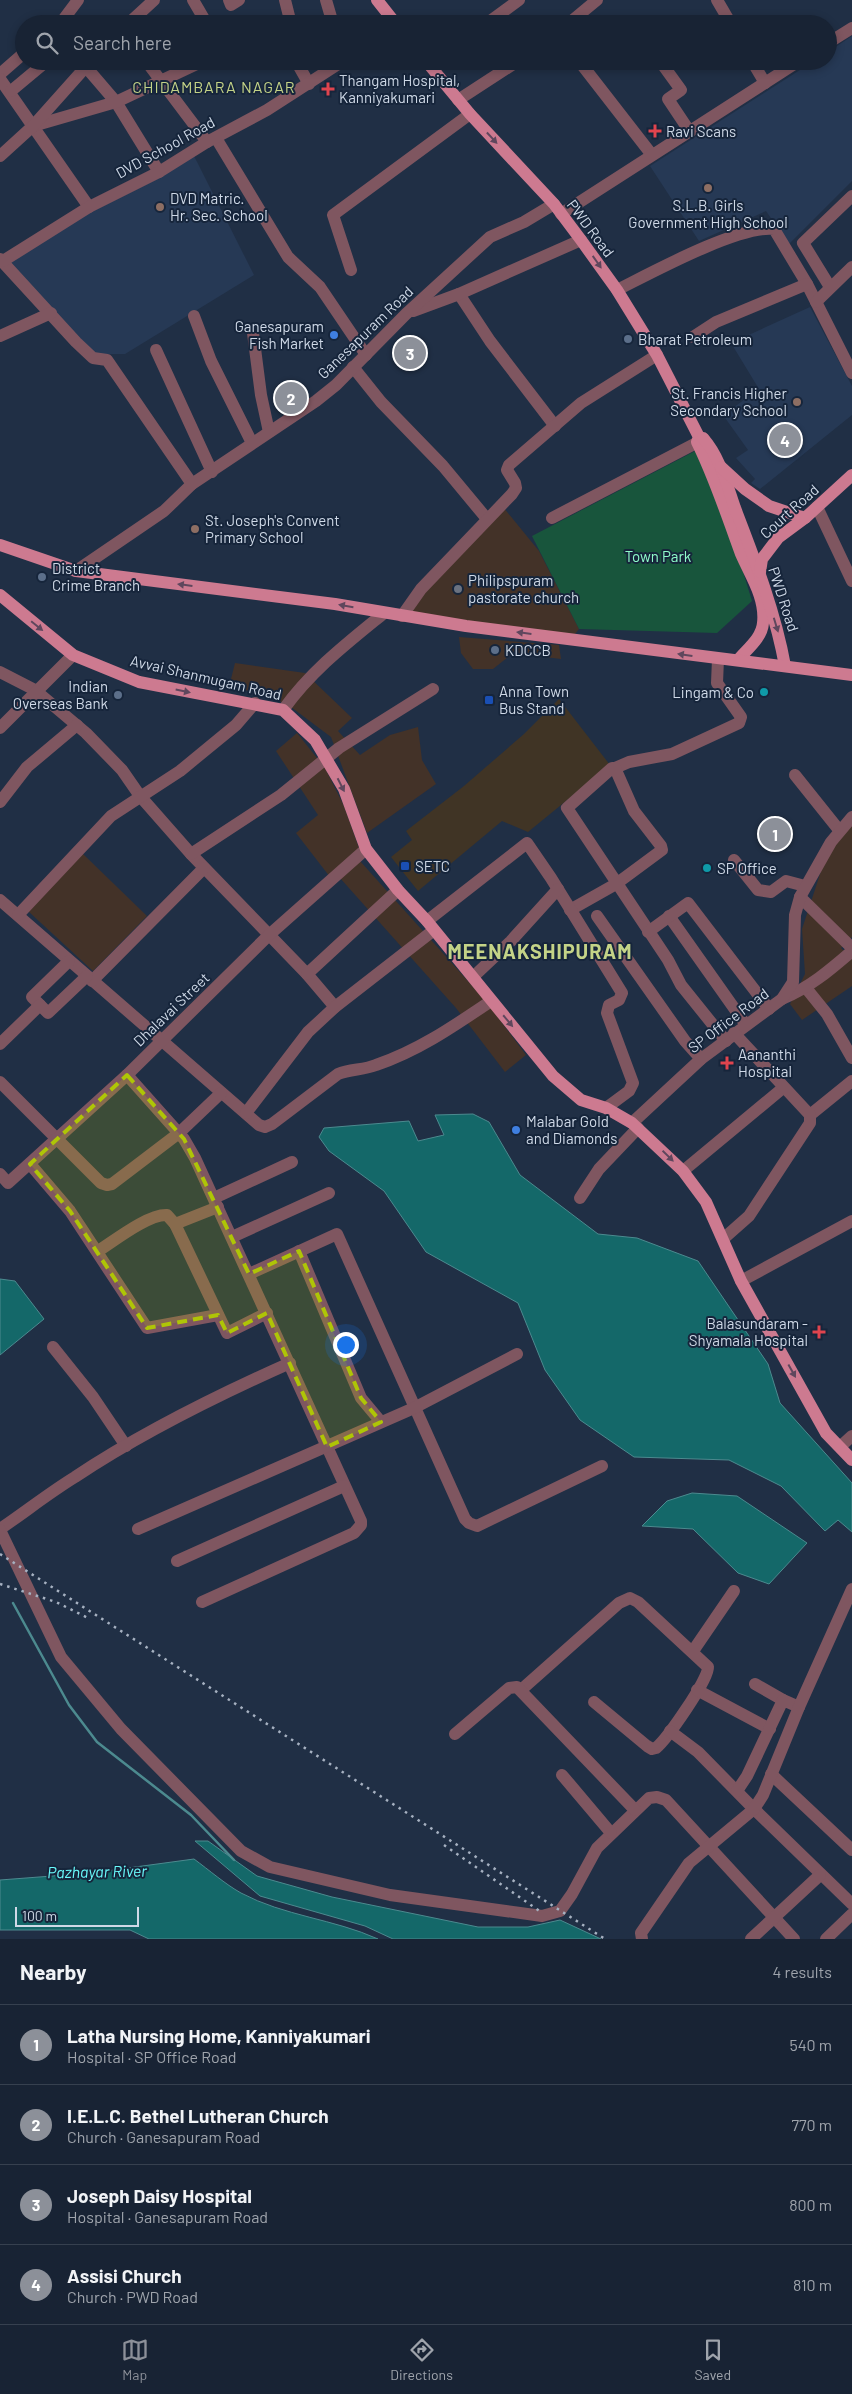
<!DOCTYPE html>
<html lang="en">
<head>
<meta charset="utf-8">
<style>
  :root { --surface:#182334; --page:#252f40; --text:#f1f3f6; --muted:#9fa4ac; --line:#36404f; --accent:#8c9099 }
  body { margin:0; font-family:Barlow,sans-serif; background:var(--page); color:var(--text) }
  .scale { position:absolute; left:15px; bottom:12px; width:124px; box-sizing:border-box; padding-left:5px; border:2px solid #cfd9e7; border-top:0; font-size:14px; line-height:18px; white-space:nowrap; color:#cfd9e7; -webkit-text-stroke:4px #16253b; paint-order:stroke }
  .you { position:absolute; left:345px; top:1344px; width:18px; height:18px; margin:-12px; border:4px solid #fff; border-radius:50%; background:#1a73e8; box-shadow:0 0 0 8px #1a73e833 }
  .badge { display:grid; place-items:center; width:32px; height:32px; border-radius:50%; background:var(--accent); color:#fff; font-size:16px; font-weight:700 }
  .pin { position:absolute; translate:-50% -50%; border:2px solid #fff; box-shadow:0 1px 5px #0006 }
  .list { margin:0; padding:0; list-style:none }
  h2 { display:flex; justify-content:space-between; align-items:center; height:65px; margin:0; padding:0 20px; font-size:21px }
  h2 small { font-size:16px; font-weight:400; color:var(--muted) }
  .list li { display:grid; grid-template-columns:32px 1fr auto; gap:15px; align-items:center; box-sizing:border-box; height:80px; padding:0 20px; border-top:1px solid var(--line) }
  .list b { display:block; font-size:19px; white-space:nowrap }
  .list p { margin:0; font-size:16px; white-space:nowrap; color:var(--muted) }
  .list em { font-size:16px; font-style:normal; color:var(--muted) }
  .icon { flex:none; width:28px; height:28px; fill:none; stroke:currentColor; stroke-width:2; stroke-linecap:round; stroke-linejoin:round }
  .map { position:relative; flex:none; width:852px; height:1939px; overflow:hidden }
  .search { position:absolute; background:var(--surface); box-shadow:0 2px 8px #0003; left:15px; right:15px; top:15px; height:55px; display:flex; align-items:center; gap:12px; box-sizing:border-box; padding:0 18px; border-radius:28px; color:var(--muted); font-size:19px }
  .sheet { height:385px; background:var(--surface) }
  nav { display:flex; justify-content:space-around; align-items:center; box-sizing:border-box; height:70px; border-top:1px solid var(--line); background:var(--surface); font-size:14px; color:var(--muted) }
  nav a { display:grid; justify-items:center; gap:2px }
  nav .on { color:var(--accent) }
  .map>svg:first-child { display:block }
</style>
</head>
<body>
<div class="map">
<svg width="852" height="1939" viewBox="0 0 852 1939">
  <rect width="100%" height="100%" fill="#202f45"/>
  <g fill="#433228">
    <path d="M503 507 539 551 579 629 575 634 539 633 411 612 422 590Z"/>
    <path d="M459 637 559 645 561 659 513 653 493 669H473L461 653Z"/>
    <path d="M235 663 305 673 352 718 338 731 360 755 390 735 418 727 422 760 436 784 367 833 331 737 287 704 255 692 229 687Z"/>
    <path d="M297 733 325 768 344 806 360 851 330 877 296 833 318 815 276 751Z"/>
    <path d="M852 825V937L841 948 852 958V986L802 1020 790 1004 805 974 802 929 823 865 841 835Z"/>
    <path d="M82 853 147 916 93 971 28 911Z"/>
    <path d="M360 861 485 1000 526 1055 505 1072 456 1008 340 878Z"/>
  </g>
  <path fill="#403425" d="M559 699 610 765 528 832 502 821 418 891 391 857 412 840 406 831 464 786 524 734Z"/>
  <g fill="#263955">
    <path d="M852 36V181L789 244 766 211 699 241 650 166 814 61H828V52Z"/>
    <path d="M193 154 254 275 125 354H94L6 260Z"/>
    <path d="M810 307 852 386V415L760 489 751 483 755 479 736 458 748 450 723 415 759 389 731 343Z"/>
  </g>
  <path fill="#18553c" d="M697 450 718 490 752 601 717 633 579 629 532 536Z"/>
  <g fill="#146869" stroke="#4c8a8f">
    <path d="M473 1114 489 1122 520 1175 598 1234 637 1238 698 1261 768 1364 780 1403 852 1483V1532L838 1520 825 1531 781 1486 729 1460 634 1457 580 1420 545 1370 518 1303 426 1252 384 1191 329 1151 319 1137 324 1128 409 1121 418 1141 444 1135 435 1115Z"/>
    <path d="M0 1279 15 1281 44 1319 0 1355Z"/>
    <path d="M692 1493 737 1496 807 1543 769 1584 738 1573 693 1529 642 1526 667 1501Z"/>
    <path d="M195 1841H208L257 1876 332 1897 478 1927H528L560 1920 601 1939H393L365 1926 260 1896Z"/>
    <path d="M194 1859C209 1870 225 1884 241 1893 284 1916 334 1919 378 1939H149L130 1930H0V1880L91 1873Z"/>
  </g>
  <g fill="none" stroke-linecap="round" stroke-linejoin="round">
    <path stroke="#4c8a8f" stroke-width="2.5" d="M13 1603 69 1705 97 1742 191 1815 234 1860"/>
    <g stroke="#7f5660" stroke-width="12">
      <path d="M193 0 207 24"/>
      <path d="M229 0 231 5 239 0"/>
      <path d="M285 0 291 24"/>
      <path d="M326 0 333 24"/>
      <path d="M717 0 731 24"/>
      <path d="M631 22 633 24"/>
      <path d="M60 24 78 0"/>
      <path d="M128 24 154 0"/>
      <path d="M486 24 519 0"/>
      <path d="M568 24 597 0"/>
      <path d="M828 43 852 28"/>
      <path d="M146 61 207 142"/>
      <path d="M296 61 309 84"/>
      <path d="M579 61 652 155"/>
      <path d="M660 61 681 90 668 99 690 132"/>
      <path d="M752 61 765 83"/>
      <path d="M86 67 116 102 159 172"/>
      <path d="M0 74 24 53"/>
      <path d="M0 79 89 207"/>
      <path d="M11 91 47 61"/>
      <path d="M458 100 518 61"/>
      <path d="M33 126 116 102 203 61"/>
      <path d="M216 138 288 257 320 287 366 355"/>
      <path d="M0 156 33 126 91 61"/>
      <path d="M561 214 799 61"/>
      <path d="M0 259 76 342 93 358 107 360 192 484"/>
      <path d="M3 261 89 207 159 172 207 142 267 110 343 61"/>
      <path d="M351 270 333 215 470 114"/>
      <path d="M830 287 803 243 852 196"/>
      <path d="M617 290C651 273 739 225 774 229L807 284 852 373"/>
      <path d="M459 294 490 341 555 426"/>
      <path d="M816 302 852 267"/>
      <path d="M413 311 459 294 581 240"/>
      <path d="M194 316 211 361 252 443"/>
      <path d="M253 333 261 395 269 432"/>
      <path d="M0 336 51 313"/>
      <path d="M693 337 716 322 807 284"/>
      <path d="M156 350 212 472"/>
      <path d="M353 367 381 402 443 466 487 519"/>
      <path d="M817 507 852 581"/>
      <path d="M552 518 704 439"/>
      <path d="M76 571 164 511 192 484 316 401 336 385 406 314 490 237 524 222 554 204"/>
      <path d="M402 616 421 589 512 494 516 488 515 483 507 470 509 465 581 403 657 355"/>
      <path d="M0 672 35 690 86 733 122 770 140 796 191 854 307 974 335 1007"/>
      <path d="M283 710C312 670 346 644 384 613"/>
      <path d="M0 728 73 655"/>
      <path d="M615 768 629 762 672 754 739 723 741 717 717 683 718 659"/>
      <path d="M795 775 839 830"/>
      <path d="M0 802 27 767 77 725"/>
      <path d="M191 854 281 795 339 748 433 689"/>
      <path d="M734 860 758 890 771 892 786 881 805 886"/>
      <path d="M800 897 852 948"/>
      <path d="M0 900 259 1125 265 1127 272 1124 338 1074C350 1069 364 1070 376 1065 418 1051 454 1026 491 1001"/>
      <path d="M570 910 616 884 662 850 661 846 634 811 615 768H612L567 808 668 960 681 985 726 1041"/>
      <path d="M18 915 111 816 180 771 236 725 255 703"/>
      <path d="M597 916 685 1041 701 1059"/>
      <path d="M669 916 746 1025"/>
      <path d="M427 921 527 843 551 878 622 993 619 1000 609 1005 607 1013 633 1083 629 1091 606 1108"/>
      <path d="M648 932 688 903 769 1009"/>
      <path d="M307 974 398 890"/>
      <path d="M473 977 511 941 558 889"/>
      <path d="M92 981 204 868"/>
      <path d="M806 988 827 1014 852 1058"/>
      <path d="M782 999C809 988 830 970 852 951"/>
      <path d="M40 1005 32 997 69 961"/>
      <path d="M0 1044 40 1005 48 1013 87 976"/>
      <path d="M127 1075 184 1139 195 1158 361 1521V1525L354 1533 202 1602"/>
      <path d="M0 1082 101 1183 107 1185 112 1184 179 1133 221 1093"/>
      <path d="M246 1113 308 1032 335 1007 434 930"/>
      <path d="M810 1115 852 1081"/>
      <path d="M632 1123 701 1059 782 999 793 982 795 915 800 897 831 842 852 817"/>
      <path d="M30 1164 70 1211 147 1328 218 1315"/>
      <path d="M683 1171 783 1088"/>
      <path d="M0 1174 8 1183 127 1075 269 935 366 849"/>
      <path d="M214 1198 292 1162"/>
      <path d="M580 1198 599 1169 638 1128"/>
      <path d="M175 1224 218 1207"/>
      <path d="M232 1237 329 1193"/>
      <path d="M723 1239 749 1216 810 1123V1115L734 1033"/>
      <path d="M98 1251C114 1241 148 1214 167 1215L175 1224 227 1333 267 1313"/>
      <path d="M299 1251 361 1398 381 1422"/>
      <path d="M249 1274 337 1234 465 1519 469 1523 477 1526 602 1466"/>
      <path d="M741 1281 852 1221"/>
      <path d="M53 1347 93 1397 126 1446"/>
      <path d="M841 1446 852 1436"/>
      <path d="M0 1529C25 1512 49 1493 75 1477 141 1433 218 1395 290 1363"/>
      <path d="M138 1529 414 1408 517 1354"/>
      <path d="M0 1530 61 1657 121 1729 241 1851 270 1867 390 1895 542 1916 560 1911 572 1894 597 1848 649 1798 657 1797 666 1800 794 1939"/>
      <path d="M177 1561 344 1486"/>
      <path d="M693 1651 734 1591"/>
      <path d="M755 1684 783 1700"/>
      <path d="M521 1690 619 1603 630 1598 638 1602 708 1667C709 1679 667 1739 656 1748L652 1749 647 1746 594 1702"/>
      <path d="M697 1690 770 1729"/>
      <path d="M670 1731 698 1752 754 1809 852 1904"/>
      <path d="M455 1734 509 1688 517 1687 635 1810"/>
      <path d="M771 1774 852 1850"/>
      <path d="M562 1775 611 1833"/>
      <path d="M737 1791 747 1776 783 1700 799 1707"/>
      <path d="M642 1939 641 1933 689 1863 754 1809 763 1795 799 1707 852 1589"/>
      <path d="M751 1939 820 1875"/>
      <path d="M826 1939 852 1914"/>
    </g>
    <g stroke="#cd7a90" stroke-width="12">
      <path d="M377 0 396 24"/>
      <path d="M426 61 470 114 554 204 581 240 617 290 657 355 699 437 697 442C715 478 727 516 741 554 750 575 766 598 763 623 762 638 747 649 738 660"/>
      <path d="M703 438C720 457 727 485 735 508 755 560 775 611 785 666"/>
      <path d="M721 467 745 489 769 506 805 518"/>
      <path d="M0 545 76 571 335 604 466 626 852 675"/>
      <path d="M760 572 762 559 778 538 805 518 852 475"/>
      <path d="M0 595 73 655 139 682 283 710 315 740 344 789 366 849 398 890 427 921 553 1076 581 1100 606 1108 632 1123 683 1171 706 1202 741 1281 826 1433 852 1460"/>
    </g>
    <g stroke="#a6b1c1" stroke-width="2.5" stroke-dasharray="2.5 5" stroke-linecap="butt">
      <path d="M0 1554 605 1939"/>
      <path d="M0 1584 56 1602 90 1619"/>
      <path d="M444 1845 541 1912"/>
    </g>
  </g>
  <defs><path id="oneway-solid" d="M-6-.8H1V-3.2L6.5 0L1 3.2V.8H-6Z" transform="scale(1.25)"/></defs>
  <g fill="#5f475d">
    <use href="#oneway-solid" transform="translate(492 138) rotate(47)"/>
    <use href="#oneway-solid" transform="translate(597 262) rotate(55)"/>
    <use href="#oneway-solid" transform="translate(185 585) rotate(-173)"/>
    <use href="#oneway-solid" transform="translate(346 606) rotate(-170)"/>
    <use href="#oneway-solid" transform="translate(776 625) rotate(73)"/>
    <use href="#oneway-solid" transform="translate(37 626) rotate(39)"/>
    <use href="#oneway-solid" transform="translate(524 633) rotate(-173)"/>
    <use href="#oneway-solid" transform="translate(685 655) rotate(-172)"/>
    <use href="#oneway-solid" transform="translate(183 691) rotate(12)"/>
    <use href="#oneway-solid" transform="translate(341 785) rotate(63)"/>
    <use href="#oneway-solid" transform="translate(508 1021) rotate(50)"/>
    <use href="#oneway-solid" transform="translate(668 1156) rotate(44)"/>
    <use href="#oneway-solid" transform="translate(792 1371) rotate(61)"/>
  </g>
  <path fill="#afc506" fill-opacity="0.2" stroke="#afc506" stroke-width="4" stroke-dasharray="10 6" stroke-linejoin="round" d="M127 1075 184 1139 249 1274 299 1251 361 1398 381 1422 327 1447 267 1313 227 1333 218 1315 147 1328 70 1211 30 1164Z"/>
  <g fill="#e0444e" stroke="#16253b" stroke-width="2">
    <path d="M325.5 81.5h5v5h5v5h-5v5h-5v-5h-5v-5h5z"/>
    <path d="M652.5 123.5h5v5h5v5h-5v5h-5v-5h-5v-5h5z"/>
    <path d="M724.5 1055.5h5v5h5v5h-5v5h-5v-5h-5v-5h5z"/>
    <path d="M816.5 1324.5h5v5h5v5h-5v5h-5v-5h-5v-5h5z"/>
  </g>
  <g fill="#8d6e63" stroke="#16253b" stroke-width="2">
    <circle cx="708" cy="188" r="5"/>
    <circle cx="160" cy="207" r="5"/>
    <circle cx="797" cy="402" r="5"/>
    <circle cx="195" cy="529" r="5"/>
  </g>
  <g fill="#3f7fe0" stroke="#16253b" stroke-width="2">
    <circle cx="334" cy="335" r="5"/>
    <circle cx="516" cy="1130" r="5"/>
  </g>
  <g fill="#5c6f8a" stroke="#16253b" stroke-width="2">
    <circle cx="628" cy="339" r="5"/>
    <circle cx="42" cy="577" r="5"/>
    <circle cx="495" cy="650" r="5"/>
    <circle cx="118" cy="695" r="5"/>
  </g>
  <circle fill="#6b7280" stroke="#16253b" stroke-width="2" cx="458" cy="589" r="5"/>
  <g fill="#0f9aa8" stroke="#16253b" stroke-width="2">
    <circle cx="764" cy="692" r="5"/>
    <circle cx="707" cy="868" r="5"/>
  </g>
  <g fill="#1a4fb4" stroke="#16253b" stroke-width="2">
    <rect x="484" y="695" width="10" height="10" rx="2.5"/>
    <rect x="400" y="861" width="10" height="10" rx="2.5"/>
  </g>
  <g text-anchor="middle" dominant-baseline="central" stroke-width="4" stroke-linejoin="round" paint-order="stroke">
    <g font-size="15" fill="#cfd9e7" stroke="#16253b" text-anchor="start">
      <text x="339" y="80">Thangam Hospital,<tspan x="339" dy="17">Kanniyakumari</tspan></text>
      <text x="666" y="131">Ravi Scans</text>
      <text x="170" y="198">DVD Matric.<tspan x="170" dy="17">Hr. Sec. School</tspan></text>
      <text x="708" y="205" text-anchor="middle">S.L.B. Girls<tspan x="708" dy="17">Government High School</tspan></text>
      <text x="324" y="326" text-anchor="end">Ganesapuram<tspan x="324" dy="17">Fish Market</tspan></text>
      <text x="638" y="339">Bharat Petroleum</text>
      <text x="787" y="393" text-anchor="end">St. Francis Higher<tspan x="787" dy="17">Secondary School</tspan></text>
      <text x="205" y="520">St. Joseph's Convent<tspan x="205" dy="17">Primary School</tspan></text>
      <text x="52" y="568">District<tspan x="52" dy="17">Crime Branch</tspan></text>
      <text x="468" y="580">Philipspuram<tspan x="468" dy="17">pastorate church</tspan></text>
      <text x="505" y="650">KDCCB</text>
      <text x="108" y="686" text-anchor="end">Indian<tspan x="108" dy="17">Overseas Bank</tspan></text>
      <text x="499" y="691">Anna Town<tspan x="499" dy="17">Bus Stand</tspan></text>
      <text x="754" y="692" text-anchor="end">Lingam &amp; Co</text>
      <text x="415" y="866">SETC</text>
      <text x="717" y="868">SP Office</text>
      <text x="738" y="1054">Aananthi<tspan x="738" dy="17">Hospital</tspan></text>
      <text x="526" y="1121">Malabar Gold<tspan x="526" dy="17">and Diamonds</tspan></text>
      <text x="808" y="1323" text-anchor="end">Balasundaram -<tspan x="808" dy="17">Shyamala Hospital</tspan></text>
    </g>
    <g font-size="15" fill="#cfd9e7" stroke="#16253b">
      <text transform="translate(165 147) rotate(-29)">DVD School Road</text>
      <text transform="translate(591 228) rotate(53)">PWD Road</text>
      <text transform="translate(365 332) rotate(-44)">Ganesapuram Road</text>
      <text transform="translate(789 511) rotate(-42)">Court Road</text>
      <text transform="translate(784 599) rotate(72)">PWD Road</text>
      <text transform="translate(206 677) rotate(13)">Avvai Shanmugam Road</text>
      <text transform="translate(171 1009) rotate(-44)">Dhalavai Street</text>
      <text transform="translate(728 1020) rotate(-37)">SP Office Road</text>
    </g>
    <g font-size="15" fill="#8ffcca" stroke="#16253b">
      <text x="658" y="556">Town Park</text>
    </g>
    <g font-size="16" letter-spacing="1" fill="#c4d387" stroke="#16253b">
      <text x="214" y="86">CHIDAMBARA NAGAR</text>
    </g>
    <g font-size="16" font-style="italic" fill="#6afbfc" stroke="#16253b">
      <text transform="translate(97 1871) rotate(-1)">Pazhayar River</text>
    </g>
    <g font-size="20" font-weight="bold" letter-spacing="1" fill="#c4d387" stroke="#16253b">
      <text x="540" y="951">MEENAKSHIPURAM</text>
    </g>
  </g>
</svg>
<div class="scale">100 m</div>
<div class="you"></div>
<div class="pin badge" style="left:775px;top:834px">1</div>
<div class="pin badge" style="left:291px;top:398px">2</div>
<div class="pin badge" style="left:410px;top:353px">3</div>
<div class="pin badge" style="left:785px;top:440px">4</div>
<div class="search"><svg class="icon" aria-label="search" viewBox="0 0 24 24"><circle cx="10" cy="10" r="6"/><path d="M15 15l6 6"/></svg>Search here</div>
</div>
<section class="sheet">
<h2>Nearby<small>4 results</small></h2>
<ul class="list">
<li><span class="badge">1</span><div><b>Latha Nursing Home, Kanniyakumari</b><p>Hospital · SP Office Road</p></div><em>540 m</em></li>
<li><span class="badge">2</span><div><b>I.E.L.C. Bethel Lutheran Church</b><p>Church · Ganesapuram Road</p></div><em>770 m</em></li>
<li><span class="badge">3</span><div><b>Joseph Daisy Hospital</b><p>Hospital · Ganesapuram Road</p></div><em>800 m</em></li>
<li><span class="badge">4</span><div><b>Assisi Church</b><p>Church · PWD Road</p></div><em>810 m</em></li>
</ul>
</section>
<nav>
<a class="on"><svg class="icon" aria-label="map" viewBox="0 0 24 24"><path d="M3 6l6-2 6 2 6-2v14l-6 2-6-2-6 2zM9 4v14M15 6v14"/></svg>Map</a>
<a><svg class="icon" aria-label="directions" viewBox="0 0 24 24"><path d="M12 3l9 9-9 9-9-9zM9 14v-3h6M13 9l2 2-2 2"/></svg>Directions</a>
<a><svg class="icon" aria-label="saved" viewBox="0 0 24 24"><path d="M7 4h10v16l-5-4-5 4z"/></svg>Saved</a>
</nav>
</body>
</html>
